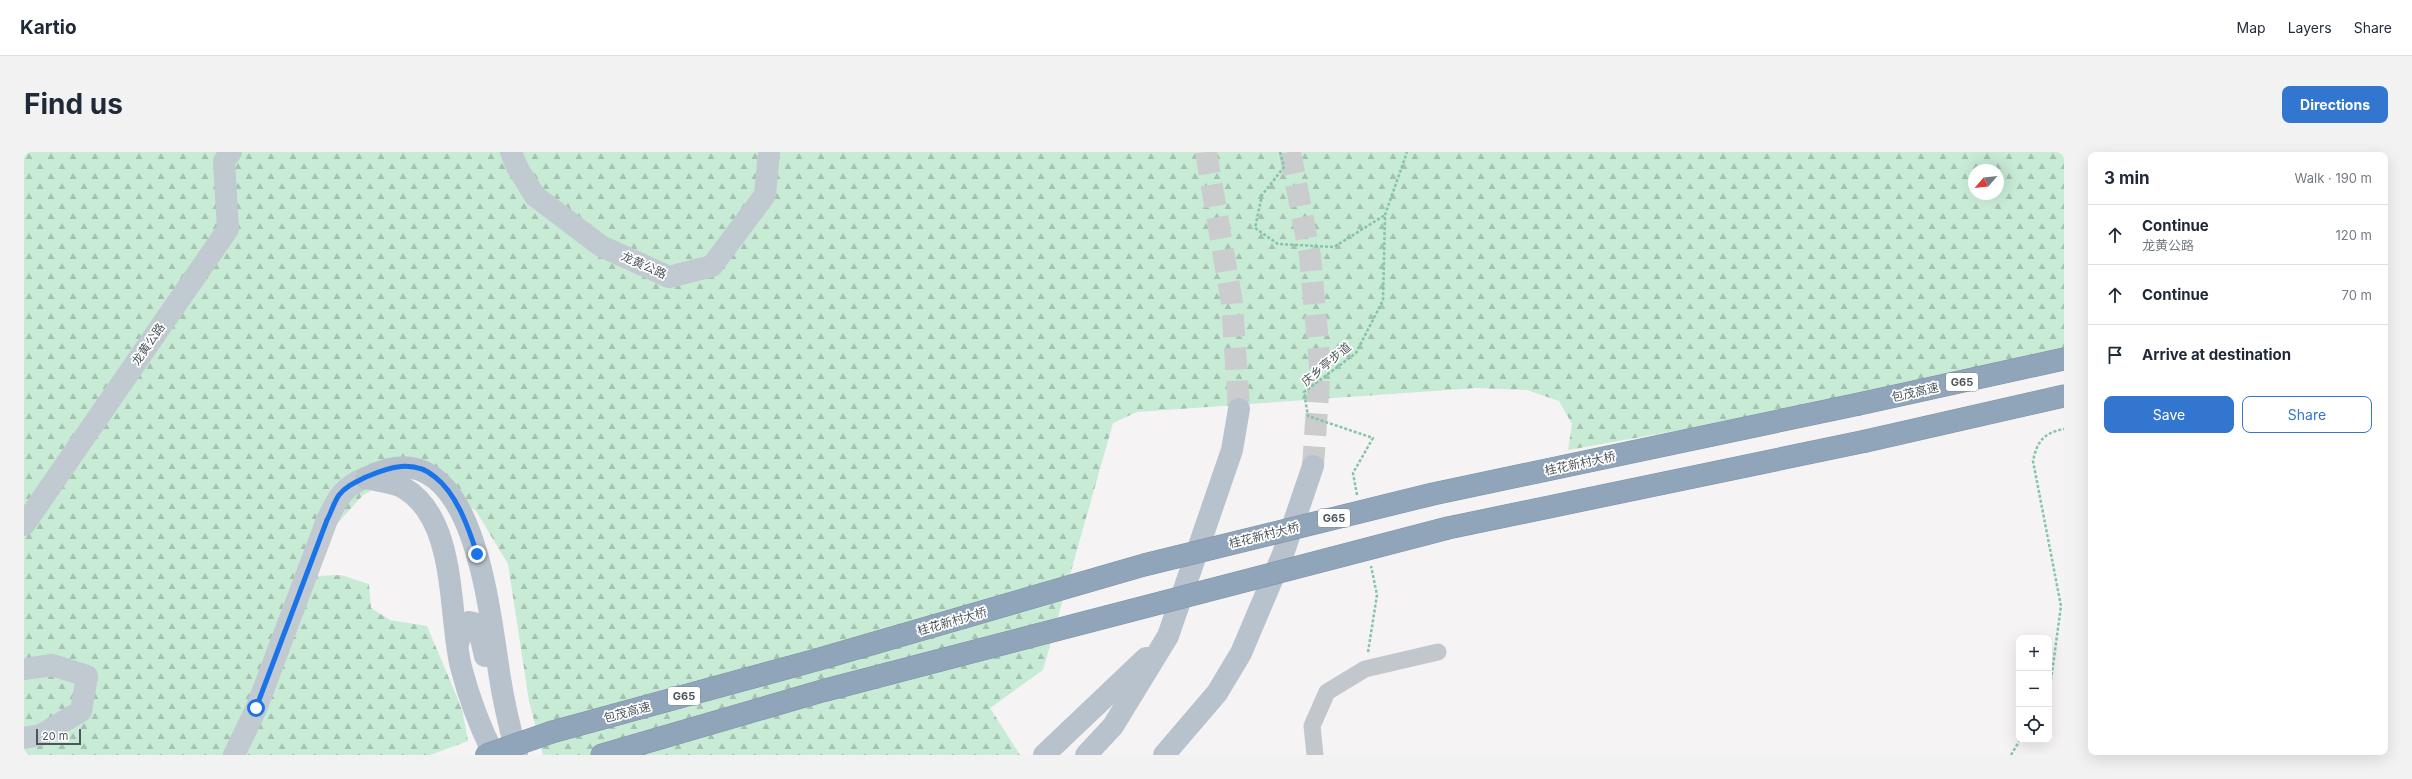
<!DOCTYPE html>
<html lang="en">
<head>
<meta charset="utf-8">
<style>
  :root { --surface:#fff; --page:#f2f2f3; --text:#1f2937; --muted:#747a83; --line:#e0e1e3; --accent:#3376cf }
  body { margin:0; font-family:Inter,"Noto Sans SC",sans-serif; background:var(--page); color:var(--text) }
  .controls { position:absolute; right:12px; bottom:12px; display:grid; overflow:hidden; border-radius:8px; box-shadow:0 4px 16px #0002 }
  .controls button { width:36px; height:36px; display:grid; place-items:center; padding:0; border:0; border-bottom:1px solid var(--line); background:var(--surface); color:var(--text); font:20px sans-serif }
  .compass { position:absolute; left:1944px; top:12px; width:36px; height:36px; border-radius:50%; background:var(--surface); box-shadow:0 4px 16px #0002; rotate:242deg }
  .scale { position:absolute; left:12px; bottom:10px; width:45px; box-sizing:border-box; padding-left:4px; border:2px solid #4d565e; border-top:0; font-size:11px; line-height:14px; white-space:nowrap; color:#4d565e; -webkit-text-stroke:3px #fff; paint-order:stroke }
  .stop { position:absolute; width:12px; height:12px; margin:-9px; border:3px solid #1a73e8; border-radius:50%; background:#fff }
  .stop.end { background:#1a73e8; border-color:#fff; box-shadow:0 1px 4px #0008 }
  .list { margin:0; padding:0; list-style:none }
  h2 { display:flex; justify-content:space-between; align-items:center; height:52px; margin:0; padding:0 16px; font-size:17px }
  h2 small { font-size:13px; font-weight:400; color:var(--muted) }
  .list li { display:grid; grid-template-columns:26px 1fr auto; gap:12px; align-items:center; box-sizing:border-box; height:60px; padding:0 16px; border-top:1px solid var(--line) }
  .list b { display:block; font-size:15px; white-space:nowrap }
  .list p { margin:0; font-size:13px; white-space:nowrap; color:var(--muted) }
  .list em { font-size:13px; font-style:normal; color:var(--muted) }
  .actions { display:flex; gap:8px; padding:12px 16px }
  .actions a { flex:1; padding:9px 0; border:1px solid var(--accent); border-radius:8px; text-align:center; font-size:14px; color:var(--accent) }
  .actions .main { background:var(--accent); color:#fff }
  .icon { flex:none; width:22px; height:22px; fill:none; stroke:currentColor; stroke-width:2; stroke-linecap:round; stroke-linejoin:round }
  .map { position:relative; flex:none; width:2040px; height:603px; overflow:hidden; border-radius:8px }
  header { display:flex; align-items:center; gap:24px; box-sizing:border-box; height:56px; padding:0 20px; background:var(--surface); border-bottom:1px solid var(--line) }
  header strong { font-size:19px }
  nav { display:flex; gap:22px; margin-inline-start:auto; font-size:14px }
  .intro { display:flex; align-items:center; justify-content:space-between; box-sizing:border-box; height:96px; padding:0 24px }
  h1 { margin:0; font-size:28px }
  .button { padding:10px 18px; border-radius:8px; background:var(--accent); color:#fff; font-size:14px; font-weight:700 }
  main { display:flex; gap:24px; padding:0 24px }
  aside { flex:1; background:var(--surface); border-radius:8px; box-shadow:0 4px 16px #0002 }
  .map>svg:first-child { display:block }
</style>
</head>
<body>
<header>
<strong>Kartio</strong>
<nav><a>Map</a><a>Layers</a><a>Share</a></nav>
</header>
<div class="intro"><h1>Find us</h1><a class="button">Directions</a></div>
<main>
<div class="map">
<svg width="2040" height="603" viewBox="0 0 2040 603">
  <defs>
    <pattern id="forest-firs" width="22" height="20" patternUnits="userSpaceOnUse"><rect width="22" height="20" fill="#c8ebd6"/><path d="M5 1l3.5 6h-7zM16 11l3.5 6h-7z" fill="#a5c1b1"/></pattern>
  </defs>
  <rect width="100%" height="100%" fill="#f5f3f3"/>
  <path fill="url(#forest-firs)" fill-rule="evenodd" d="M0 0H2040V205L1920 231 1544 298 1548 272 1535 249 1503 238 1452 236 1113 260 1089 271 1019 518 966 556 996 603H519L505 549 484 412 452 359 400 324 351 337 339 343 303 383 293 424 317 423 345 432 347 456 366 468 403 474 438 557 444 589 406 603H0ZM1950 18H1974V42H1950Z"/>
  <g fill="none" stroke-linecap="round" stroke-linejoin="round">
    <g stroke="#cbccce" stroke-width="22" stroke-dasharray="22 11" stroke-linecap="butt">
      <path d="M1182 0 1208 151 1215 257"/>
      <path d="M1266 0 1286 104 1296 213 1289 314"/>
    </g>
    <defs>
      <g id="motorway">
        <path d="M1835 252 2040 207"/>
        <path d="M1842 289 2040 244"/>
        <path d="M528 580 792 508"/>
        <path d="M578 603 798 539"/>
      </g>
    </defs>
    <use href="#motorway" stroke="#7d90a6" stroke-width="23"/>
    <g stroke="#84c5a6" stroke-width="2.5" stroke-dasharray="3 2" stroke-linecap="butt">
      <path d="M1256 0 1260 15 1238 43 1231 76 1254 92 1310 95 1361 63"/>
      <path d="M1333 343 1329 321 1349 286 1284 264 1280 240 1332 201 1359 148 1361 63 1383 0"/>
      <path d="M1344 500 1353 443 1347 414"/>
      <path d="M2025 543 2037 454 2009 309C2013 290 2019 281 2040 277"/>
      <path d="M1987 603 1996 588"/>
    </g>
    <path stroke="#c1c7cd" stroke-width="17" d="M1291 603 1288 574 1303 540 1341 517 1414 500"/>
    <g stroke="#c1c9d1" stroke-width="22">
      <path d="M487 0 494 17 511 44 577 94 645 125 688 114 741 43 745 0"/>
      <path d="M0 373 204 77 200 9 207 0"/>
      <path d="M0 517 28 513 63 524 57 559 17 583 0 586"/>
      <path d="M210 603 232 557 303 368C312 349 320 333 342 326"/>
    </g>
    <g stroke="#b7c2cd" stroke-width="22">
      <path d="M342 326C450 268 465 460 476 526 480 552 486 577 493 603"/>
      <path d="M342 326C353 329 370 330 380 336 434 368 424 462 437 515 445 546 456 575 470 603"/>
      <path d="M434 492 439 473 445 470 450 471 456 483 461 504"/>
      <path d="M1020 603 1122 506"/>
      <path d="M1062 603 1089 574 1144 484 1208 298 1215 257"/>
      <path d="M1140 603 1193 541 1217 501 1259 402 1289 314"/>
    </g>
    <use href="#motorway" stroke="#91a5ba" stroke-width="22"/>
    <defs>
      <g id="motorway-bridge">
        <path d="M792 508 1120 413 1409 342 1835 252"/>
        <path d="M798 539 1424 376 1842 289"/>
        <path d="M462 603 528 580"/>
      </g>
    </defs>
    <use href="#motorway-bridge" stroke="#7d90a6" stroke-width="23" stroke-linecap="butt"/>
    <use href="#motorway-bridge" stroke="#91a5ba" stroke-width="22"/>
  </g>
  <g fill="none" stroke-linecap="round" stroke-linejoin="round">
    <path stroke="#1a73e8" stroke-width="5" d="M232 556 303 368C307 361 310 350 315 343 322 334 332 330 342 325 365 315 390 307 411 325 433 342 445 377 453 402"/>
  </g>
  <g text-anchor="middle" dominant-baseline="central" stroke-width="3.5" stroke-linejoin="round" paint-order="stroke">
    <g fill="#fff" stroke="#82898e" stroke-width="1">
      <rect x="1922" y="221" width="32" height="18" rx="3"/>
      <rect x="1294" y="357" width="32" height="18" rx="3"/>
      <rect x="644" y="535" width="32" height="18" rx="3"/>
    </g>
    <g font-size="11" font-weight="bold" fill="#4d565e">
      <text x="1938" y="230">G65</text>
      <text x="1310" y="366">G65</text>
      <text x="660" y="544">G65</text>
    </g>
    <g font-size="12" fill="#4d565e" stroke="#fff">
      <text transform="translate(620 113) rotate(24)">龙黄公路</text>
      <text transform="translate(124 192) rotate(-55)">龙黄公路</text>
      <text transform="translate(1302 212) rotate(-40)">庆乡亭步道</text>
      <text transform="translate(1891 240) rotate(-13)">包茂高速</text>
      <text transform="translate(1556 311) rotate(-12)">桂花新村大桥</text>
      <text transform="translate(1240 383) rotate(-14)">桂花新村大桥</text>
      <text transform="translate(928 469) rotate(-16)">桂花新村大桥</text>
      <text transform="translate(603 560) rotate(-15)">包茂高速</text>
    </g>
  </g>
</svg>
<div class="controls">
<button>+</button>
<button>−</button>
<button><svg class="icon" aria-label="locate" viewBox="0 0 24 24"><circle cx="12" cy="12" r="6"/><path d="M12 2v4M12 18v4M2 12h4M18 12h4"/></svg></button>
</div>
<svg class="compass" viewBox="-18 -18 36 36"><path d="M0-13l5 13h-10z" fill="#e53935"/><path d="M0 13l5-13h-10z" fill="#747a83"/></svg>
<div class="scale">20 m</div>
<div class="stop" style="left:232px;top:556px"></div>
<div class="stop end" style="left:453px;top:402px"></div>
</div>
<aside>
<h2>3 min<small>Walk · 190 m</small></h2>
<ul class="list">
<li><svg class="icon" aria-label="ahead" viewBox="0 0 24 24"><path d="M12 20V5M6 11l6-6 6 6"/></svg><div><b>Continue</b><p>龙黄公路</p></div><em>120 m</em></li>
<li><svg class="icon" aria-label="ahead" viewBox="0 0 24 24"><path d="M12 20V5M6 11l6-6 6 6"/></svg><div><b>Continue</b></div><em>70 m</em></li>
<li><svg class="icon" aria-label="arrive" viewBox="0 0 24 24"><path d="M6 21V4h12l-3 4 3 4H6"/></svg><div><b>Arrive at destination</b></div></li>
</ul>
<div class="actions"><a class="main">Save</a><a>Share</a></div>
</aside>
</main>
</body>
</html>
